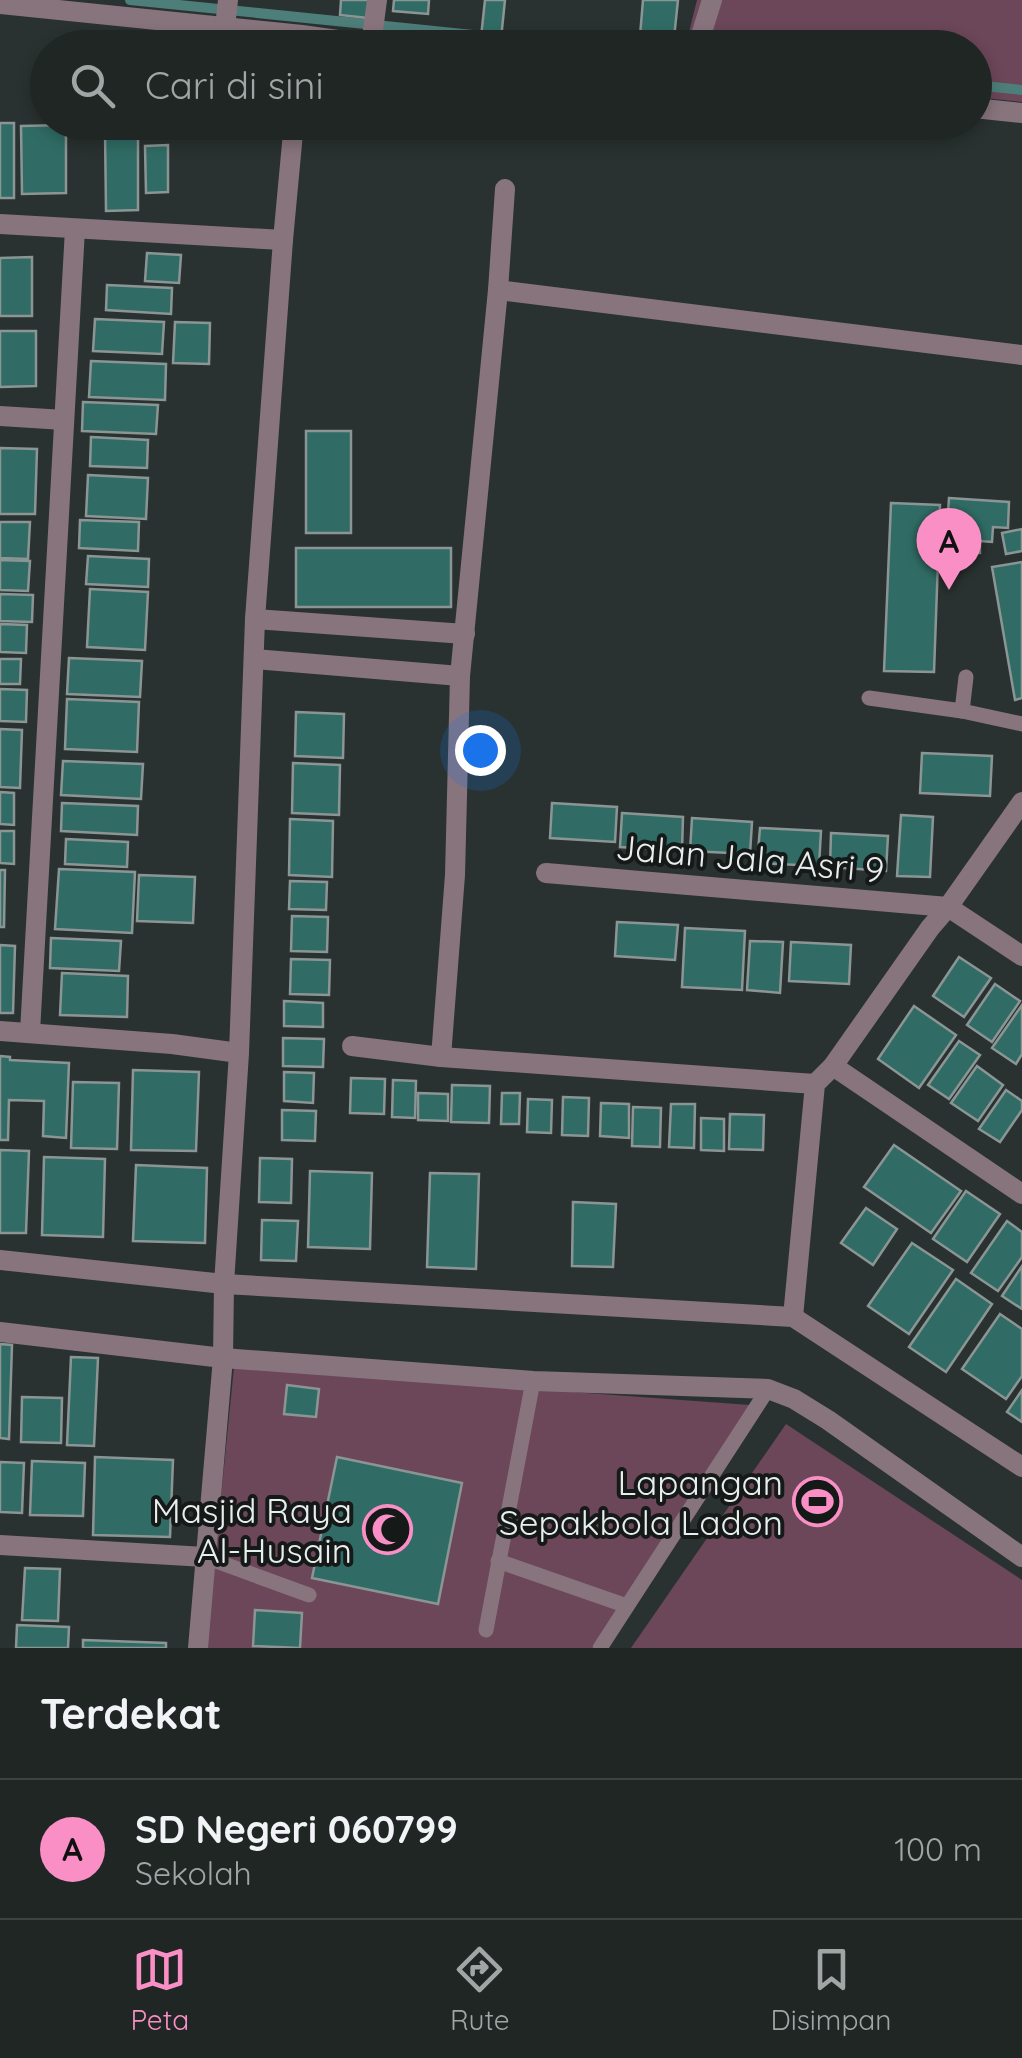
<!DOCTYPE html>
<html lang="id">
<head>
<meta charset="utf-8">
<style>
  :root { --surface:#1f2624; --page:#2c3231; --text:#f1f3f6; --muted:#a1a5a6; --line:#3c4341; --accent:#fa8fc6 }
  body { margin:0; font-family:Quicksand,sans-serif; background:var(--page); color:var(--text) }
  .you { position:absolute; left:480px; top:750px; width:35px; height:35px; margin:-25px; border:8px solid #fff; border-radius:50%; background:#1a73e8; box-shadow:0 0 0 15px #1a73e833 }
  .badge { display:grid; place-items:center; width:65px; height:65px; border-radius:50%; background:var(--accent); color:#111; font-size:32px; font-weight:700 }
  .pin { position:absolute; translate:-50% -82px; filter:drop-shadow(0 2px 5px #0008) }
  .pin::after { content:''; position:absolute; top:52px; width:35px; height:30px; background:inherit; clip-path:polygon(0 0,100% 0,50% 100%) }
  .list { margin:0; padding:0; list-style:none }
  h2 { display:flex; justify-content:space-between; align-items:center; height:130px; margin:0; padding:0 40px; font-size:42px }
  h2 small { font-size:32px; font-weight:400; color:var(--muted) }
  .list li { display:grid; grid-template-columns:65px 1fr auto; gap:30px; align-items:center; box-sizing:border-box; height:140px; padding:0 40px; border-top:2px solid var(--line) }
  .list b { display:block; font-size:38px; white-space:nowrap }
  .list p { margin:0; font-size:32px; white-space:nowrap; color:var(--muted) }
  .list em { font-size:32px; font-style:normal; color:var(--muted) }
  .icon { flex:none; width:55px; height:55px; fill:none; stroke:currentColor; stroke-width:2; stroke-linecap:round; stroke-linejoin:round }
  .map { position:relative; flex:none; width:1022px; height:1648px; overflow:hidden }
  .search { position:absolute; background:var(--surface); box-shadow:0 5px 15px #0003; left:30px; right:30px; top:30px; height:110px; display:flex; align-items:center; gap:25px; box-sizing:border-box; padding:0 35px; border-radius:55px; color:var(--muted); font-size:38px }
  .sheet { height:270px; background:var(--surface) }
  nav { display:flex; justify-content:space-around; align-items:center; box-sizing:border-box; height:140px; border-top:2px solid var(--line); background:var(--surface); font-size:28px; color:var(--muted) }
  nav a { display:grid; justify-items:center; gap:5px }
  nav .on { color:var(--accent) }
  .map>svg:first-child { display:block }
</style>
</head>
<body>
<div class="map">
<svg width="1022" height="1648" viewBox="0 0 1022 1648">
  <rect width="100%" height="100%" fill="#293230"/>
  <g fill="#6c4659">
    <path d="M697 0H1022V102L975 97 974 48H685Z"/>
    <path d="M234 1367 750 1405 592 1648H206Z"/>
    <path d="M786 1424 1022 1580V1648H631Z"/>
  </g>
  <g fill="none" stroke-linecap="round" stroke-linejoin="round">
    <g stroke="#4e7e7a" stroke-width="10">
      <path d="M130 0 601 48"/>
      <path d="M974 85 1022 90"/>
    </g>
  </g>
  <g fill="#306c65" stroke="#8b9593" stroke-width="2.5">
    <path d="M341 0H370L368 18 340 15Z"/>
    <path d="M394 0H429L428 14 393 11Z"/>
    <path d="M485 0H505L501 39 481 37Z"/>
    <path d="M643 0H678L673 48H639Z"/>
    <rect x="162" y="122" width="28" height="10"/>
    <rect x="0" y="123" width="14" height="75"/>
    <path d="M66 125V193L22 194 21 126Z"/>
    <path d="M138 129V210L106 211 105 130Z"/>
    <path d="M168 145V192L146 193 145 146Z"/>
    <path d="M147 253 181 255 179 283 145 281Z"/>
    <path d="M32 257V316H0V258Z"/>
    <path d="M107 285 172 288 171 314 106 310Z"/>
    <path d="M95 319 164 322 162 354 93 351Z"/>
    <path d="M175 322 210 323 209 364 173 363Z"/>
    <path d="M0 331H36V386L0 387Z"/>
    <path d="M91 361 166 364 165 400 89 397Z"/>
    <path d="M83 402 158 405 156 434 82 431Z"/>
    <rect x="306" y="431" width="45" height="102"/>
    <path d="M91 437 148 440 147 468 90 466Z"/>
    <path d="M0 448 37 449 35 514H0Z"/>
    <path d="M88 475 148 478 146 519 86 516Z"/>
    <path d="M949 498 1009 502 1008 528 993 527 992 542 980 541V553L959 552 960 541 946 540Z"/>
    <path d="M891 503 940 505 934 672 884 671Z"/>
    <path d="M80 520 139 522 138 551 79 548Z"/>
    <path d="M0 522H30L28 559 0 558Z"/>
    <path d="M1022 529V551L1006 554 1002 533Z"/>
    <rect x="296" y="548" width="155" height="59"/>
    <path d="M88 556 149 559 148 587 86 584Z"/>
    <path d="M0 560 30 561 28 591 0 590Z"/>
    <path d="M1022 562V698L1015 700 992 567Z"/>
    <path d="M90 589 148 592 145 650 87 647Z"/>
    <path d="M0 594 33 595 32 622 0 621Z"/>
    <path d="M0 624 27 625 26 653 0 652Z"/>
    <path d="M69 658 142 661 140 697 67 694Z"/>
    <path d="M0 659H21L20 684H0Z"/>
    <path d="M0 689 27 690 26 722 0 721Z"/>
    <path d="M67 699 139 702 137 752 65 749Z"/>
    <path d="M296 712 344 714 343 758 295 756Z"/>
    <path d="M0 729 22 730 20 788 0 787Z"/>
    <path d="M922 753 992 756 990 796 920 793Z"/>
    <path d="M63 761 143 764 141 799 61 795Z"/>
    <path d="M293 763 340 765 339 815 292 813Z"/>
    <path d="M0 792 14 793V825L0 824Z"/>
    <path d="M62 803 138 806 137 835 61 831Z"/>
    <path d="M552 803 617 807 615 842 550 838Z"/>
    <path d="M622 813 683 817 682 851 620 847Z"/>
    <path d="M901 815 933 817 930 877 897 876Z"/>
    <path d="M692 818 752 822 750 854 690 851Z"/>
    <path d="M290 819 333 821 332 877 289 875Z"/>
    <path d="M760 828 821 831 819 866 757 863Z"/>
    <path d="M0 831H14V864L0 863Z"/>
    <path d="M831 833 888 836 886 871 830 867Z"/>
    <path d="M66 839 128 842 127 867 65 864Z"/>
    <path d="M59 869 135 872 132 933 55 929Z"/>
    <path d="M0 870H5L4 927H0Z"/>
    <path d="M139 875 195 877 193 923 137 921Z"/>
    <path d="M290 881 327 882 326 910 289 909Z"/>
    <path d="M292 916 328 917 327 952 291 951Z"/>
    <path d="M617 922 678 925 675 960 615 956Z"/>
    <path d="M685 928 745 931 742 990 682 987Z"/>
    <path d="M51 938 121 941 119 971 50 968Z"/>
    <path d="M750 941 783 942 780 993 747 990Z"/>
    <path d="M791 942 851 945 849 984 789 981Z"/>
    <path d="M0 945 15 946 13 1013H0Z"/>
    <path d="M959 957 991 978 964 1017 933 996Z"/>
    <path d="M291 959 330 960 329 995 290 994Z"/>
    <path d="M62 973 128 976 127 1017 60 1015Z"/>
    <path d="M995 984 1020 1001 992 1042 967 1025Z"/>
    <path d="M284 1001 323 1003V1027L284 1026Z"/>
    <path d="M1022 1005V1054L1016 1064 992 1048Z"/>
    <path d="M914 1006 956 1035 919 1088 878 1059Z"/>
    <path d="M283 1038 324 1039 323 1067 283 1066Z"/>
    <path d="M959 1041 980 1055 949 1099 928 1085Z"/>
    <path d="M0 1056 10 1057V1060L69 1063 66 1138 43 1136 44 1101 9 1100 8 1140H0Z"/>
    <path d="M977 1066 1003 1085 978 1121 951 1103Z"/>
    <path d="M133 1070 199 1072 196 1151 131 1150Z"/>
    <path d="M284 1072 314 1073 313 1103 284 1101Z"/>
    <path d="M351 1078 385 1079 384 1114 350 1113Z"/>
    <path d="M393 1080 416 1081 415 1118 392 1117Z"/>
    <path d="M73 1082 119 1083 117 1149 71 1148Z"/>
    <path d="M452 1085 490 1086 489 1123 451 1122Z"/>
    <path d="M1006 1090 1022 1101V1110L1000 1142 979 1129Z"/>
    <path d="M418 1093 448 1094V1121L418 1120Z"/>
    <path d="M502 1093H520L519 1124H501Z"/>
    <path d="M563 1097 589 1098 588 1136 562 1135Z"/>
    <path d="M528 1099 552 1100 551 1133 527 1132Z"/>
    <path d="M601 1103 629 1104V1138L600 1136Z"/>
    <path d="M671 1104H695L694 1148 669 1147Z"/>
    <path d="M633 1107 661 1108 660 1147 632 1146Z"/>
    <path d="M282 1110 316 1111 315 1141 282 1140Z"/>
    <path d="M730 1114 764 1115 763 1150 729 1149Z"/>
    <path d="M701 1118 724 1119V1151L701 1150Z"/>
    <path d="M894 1145 961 1191 931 1233 864 1187Z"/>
    <path d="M0 1150 29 1151 26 1233H0Z"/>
    <path d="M44 1157 105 1159 103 1237 42 1235Z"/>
    <path d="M260 1158 292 1159 291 1203 259 1202Z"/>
    <path d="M136 1165 207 1168 205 1243 133 1241Z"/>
    <path d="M310 1171 372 1173 370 1249 308 1247Z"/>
    <path d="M430 1173 479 1174 476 1269 427 1267Z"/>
    <path d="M966 1191 1000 1214 967 1262 933 1239Z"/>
    <path d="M573 1202 616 1204 613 1267 572 1266Z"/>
    <path d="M866 1208 897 1229 873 1265 841 1243Z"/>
    <path d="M262 1220 298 1221 296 1261 261 1260Z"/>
    <path d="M1007 1221 1022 1232V1257L998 1291 971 1273Z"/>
    <path d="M912 1243 953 1270 909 1334 868 1306Z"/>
    <path d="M1022 1266V1309L1002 1296Z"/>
    <path d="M956 1279 992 1304 946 1372 909 1347Z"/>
    <path d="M1000 1314 1022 1329V1376L1006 1399 962 1369Z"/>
    <path d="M0 1344 12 1345 9 1439 0 1438Z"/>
    <path d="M71 1357 98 1358 94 1446 67 1445Z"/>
    <path d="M287 1385 319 1389 316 1417 284 1414Z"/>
    <path d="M1022 1390V1422L1007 1412Z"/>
    <path d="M22 1397 62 1398 61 1443 21 1442Z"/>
    <path d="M95 1457 173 1460 170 1537 93 1535Z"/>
    <path d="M337 1457 462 1483 438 1604 312 1578Z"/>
    <path d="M32 1461 85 1463 83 1516 30 1515Z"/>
    <path d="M0 1462 24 1463 22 1513 0 1512Z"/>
    <path d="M25 1568 60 1569 58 1621 22 1620Z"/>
    <path d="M255 1610 302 1613 300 1648 253 1646Z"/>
    <path d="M17 1625 69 1627 68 1648H16Z"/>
    <path d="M83 1640 166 1643V1648H83Z"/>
  </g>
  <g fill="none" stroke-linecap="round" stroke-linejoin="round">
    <g stroke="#88747d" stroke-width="15">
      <path d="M869 698 962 711 1022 724"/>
      <path d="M962 711 966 677"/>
      <path d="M205 1557 309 1595"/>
      <path d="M498 1561 627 1606"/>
      <path d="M486 1630 533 1381"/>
      <path d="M600 1648 768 1389"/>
    </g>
    <g stroke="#88747d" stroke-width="20">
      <path d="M0 4 302 35 394 48"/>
      <path d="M225 27 228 0"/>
      <path d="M371 45 377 0"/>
      <path d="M697 48 712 0"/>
      <path d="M974 108 1022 113"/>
      <path d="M505 189 498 290 460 676 455 875 441 1057 815 1084"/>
      <path d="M0 224 283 240"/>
      <path d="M498 290 1022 355"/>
      <path d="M0 416 64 420"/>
      <path d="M255 619 465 634"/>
      <path d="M254 659 460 676"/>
      <path d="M546 873 948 907 1022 956"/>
      <path d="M0 1031 172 1044 239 1053"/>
      <path d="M30 1032 75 229"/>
      <path d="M352 1046 441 1057"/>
      <path d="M833 1066 1022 1194"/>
      <path d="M793 1317 815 1084 833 1066 930 928 948 907 1022 802"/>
      <path d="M0 1545 205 1557"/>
      <path d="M198 1648 223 1358 224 1284 239 1053 255 619 283 240 294 122"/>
    </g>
    <g stroke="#88747d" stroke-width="20">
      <path d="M0 1260 224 1284 793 1317 1022 1467"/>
      <path d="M0 1332 223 1358 533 1381 768 1389 794 1399 828 1420 1022 1557"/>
    </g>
  </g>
  <defs>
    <symbol id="stadium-ring" viewBox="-11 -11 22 22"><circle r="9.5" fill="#151918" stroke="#fa8fc6" stroke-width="1.5"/><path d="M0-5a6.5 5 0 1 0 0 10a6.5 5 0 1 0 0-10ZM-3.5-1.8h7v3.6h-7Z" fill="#fa8fc6"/></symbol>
    <symbol id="mosque-ring" viewBox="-11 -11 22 22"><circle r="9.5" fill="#151918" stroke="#fa8fc6" stroke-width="1.5"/><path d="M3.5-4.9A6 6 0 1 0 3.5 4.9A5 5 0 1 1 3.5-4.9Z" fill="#fa8fc6"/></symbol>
  </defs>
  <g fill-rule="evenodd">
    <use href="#stadium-ring" x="790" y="1474" width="55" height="55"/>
    <use href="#mosque-ring" x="360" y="1502" width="55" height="55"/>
  </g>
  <g text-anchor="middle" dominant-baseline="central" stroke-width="8" stroke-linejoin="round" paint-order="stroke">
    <g font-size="35" fill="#e8eded" stroke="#151918">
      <text transform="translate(750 858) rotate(5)">Jalan Jala Asri 9</text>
    </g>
    <g font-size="35" fill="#e8eded" stroke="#151918" text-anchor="end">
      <text x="783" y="1482">Lapangan<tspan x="783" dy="40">Sepakbola Ladon</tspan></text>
      <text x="352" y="1510">Masjid Raya<tspan x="352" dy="40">Al-Husain</tspan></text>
    </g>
  </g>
</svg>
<div class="you"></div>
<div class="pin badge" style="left:949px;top:590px">A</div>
<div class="search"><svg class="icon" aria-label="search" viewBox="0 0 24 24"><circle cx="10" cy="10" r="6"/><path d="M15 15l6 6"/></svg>Cari di sini</div>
</div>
<section class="sheet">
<h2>Terdekat<small></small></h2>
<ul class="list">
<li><span class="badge">A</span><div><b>SD Negeri 060799</b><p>Sekolah</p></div><em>100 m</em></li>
</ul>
</section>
<nav>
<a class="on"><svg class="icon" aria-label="map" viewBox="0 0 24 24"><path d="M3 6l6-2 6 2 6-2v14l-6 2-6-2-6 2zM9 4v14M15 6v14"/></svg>Peta</a>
<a><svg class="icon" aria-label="directions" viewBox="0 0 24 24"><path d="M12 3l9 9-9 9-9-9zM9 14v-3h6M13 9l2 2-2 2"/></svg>Rute</a>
<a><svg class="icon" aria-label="saved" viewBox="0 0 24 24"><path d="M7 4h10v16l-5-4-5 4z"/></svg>Disimpan</a>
</nav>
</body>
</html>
